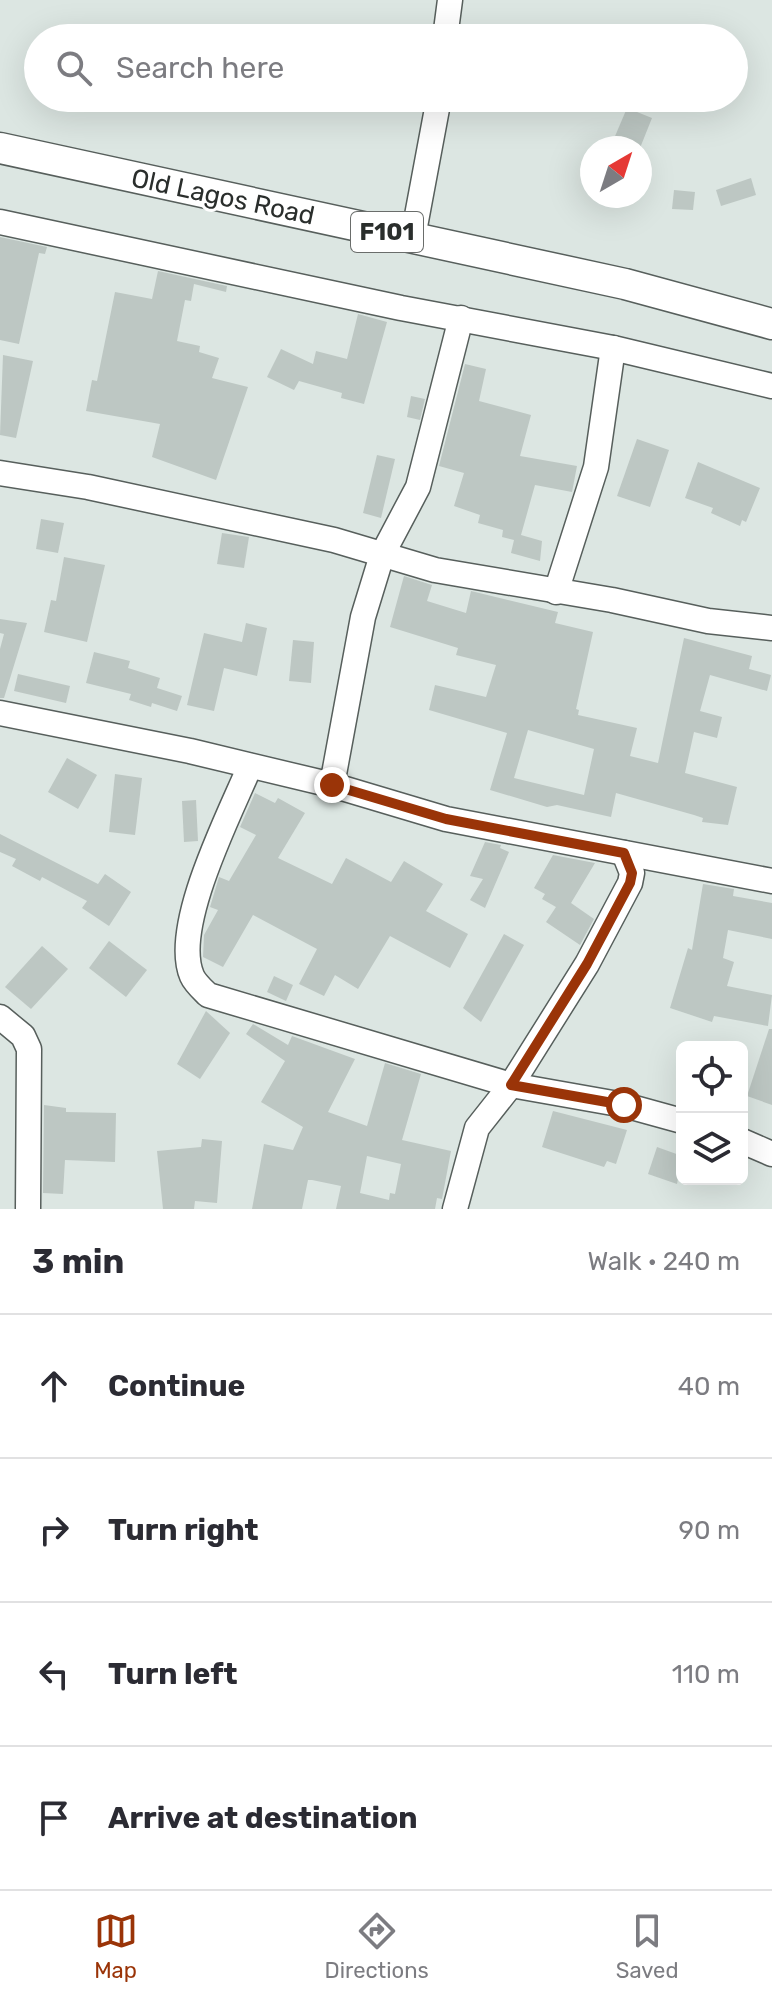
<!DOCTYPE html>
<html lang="en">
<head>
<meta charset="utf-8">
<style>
  :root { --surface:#fff; --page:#f2f2f3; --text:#2b2b33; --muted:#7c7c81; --line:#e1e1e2; --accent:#9a3408 }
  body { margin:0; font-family:Rubik,sans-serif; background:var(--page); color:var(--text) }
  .controls { position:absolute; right:24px; bottom:24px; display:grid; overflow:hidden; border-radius:12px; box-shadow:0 8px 32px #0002 }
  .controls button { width:72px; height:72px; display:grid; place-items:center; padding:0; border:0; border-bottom:2px solid var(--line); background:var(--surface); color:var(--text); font:40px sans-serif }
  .compass { position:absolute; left:580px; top:136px; width:72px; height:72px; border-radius:50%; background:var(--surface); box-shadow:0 8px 32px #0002; rotate:39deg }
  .stop { position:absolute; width:24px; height:24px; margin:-18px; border:6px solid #9a3408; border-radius:50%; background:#fff }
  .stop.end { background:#9a3408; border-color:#fff; box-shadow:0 2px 8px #0008 }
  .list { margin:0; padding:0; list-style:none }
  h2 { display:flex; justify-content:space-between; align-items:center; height:104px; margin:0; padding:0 32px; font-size:34px }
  h2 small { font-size:26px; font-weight:400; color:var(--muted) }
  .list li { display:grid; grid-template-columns:52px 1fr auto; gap:24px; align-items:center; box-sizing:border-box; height:144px; padding:0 32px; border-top:2px solid var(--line) }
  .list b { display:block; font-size:30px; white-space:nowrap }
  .list em { font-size:26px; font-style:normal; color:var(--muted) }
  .icon { flex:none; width:44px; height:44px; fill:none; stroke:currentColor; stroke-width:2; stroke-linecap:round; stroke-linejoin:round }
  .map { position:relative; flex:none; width:772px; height:1209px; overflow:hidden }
  .search { position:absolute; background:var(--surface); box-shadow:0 8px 32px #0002; left:24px; right:24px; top:24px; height:88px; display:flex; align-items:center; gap:20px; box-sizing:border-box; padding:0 28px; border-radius:44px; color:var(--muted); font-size:30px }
  .sheet { height:680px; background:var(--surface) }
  nav { display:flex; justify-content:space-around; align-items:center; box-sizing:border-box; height:112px; border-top:2px solid var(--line); background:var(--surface); font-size:22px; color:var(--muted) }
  nav a { display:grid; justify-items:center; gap:4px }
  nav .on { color:var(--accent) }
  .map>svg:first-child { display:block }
</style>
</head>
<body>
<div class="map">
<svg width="772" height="1209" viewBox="0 0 772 1209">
  <rect width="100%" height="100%" fill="#dce6e2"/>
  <g fill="#bdc7c3" fill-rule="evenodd">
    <path d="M627 108 652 118 640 148H610Z"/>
    <path d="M751 178 756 195 721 206 716 190Z"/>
    <path d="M674 190 695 192 693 210 672 209Z"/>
    <path d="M0 237 47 247 45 254 39 253 19 344 0 340Z"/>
    <path d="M158 271 227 286 226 292 194 284 191 301 185 300 177 341 200 346 199 352 219 358 212 378 248 387 216 480 152 457 160 424 86 411 92 380 97 381 115 292 152 299Z"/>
    <path d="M358 314 387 322 364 404 341 398 342 393 299 381 294 390 267 377 281 349 313 364 316 351 347 359Z"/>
    <path d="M3 355 33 361 16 438 0 435Z"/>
    <path d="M465 364 486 369 479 401 531 415 520 456 577 466 572 492 535 485 521 535 542 541 540 561 511 553 514 540 502 537 503 530 478 523 480 515 454 506 464 473 439 466Z"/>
    <path d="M411 396 425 399 420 420 407 417Z"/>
    <path d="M637 439 669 450 650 507 617 496Z"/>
    <path d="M377 455 395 459 381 518 363 513Z"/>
    <path d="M698 462 760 488 746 522 742 520 740 526 711 513 713 508 685 498Z"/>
    <path d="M41 519 64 523 58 553 36 549Z"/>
    <path d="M222 533 249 537 244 568 217 564Z"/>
    <path d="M64 557 105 565 87 642 44 632 51 600 56 601Z"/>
    <path d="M404 576 432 585 427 601 466 613 471 591 558 612 555 623 593 632 576 709 579 710 578 715 637 728 630 756 658 763 684 638 752 656 749 669 771 675 767 691 710 675 700 711 722 717 717 738 694 732 685 773 737 787 728 825 702 822 703 818 694 815 616 793 611 817 557 805 547 807 490 790 507 733 429 710 435 685 486 697 496 665 456 655 458 648 390 627ZM528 730 594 749 584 795 514 778Z"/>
    <path d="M0 619 27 623 4 698H0V649L4 634 0 633Z"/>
    <path d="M246 623 267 628 257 676 224 668 214 711 187 705 204 633 242 642Z"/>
    <path d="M293 640 314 642 311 683 289 681Z"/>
    <path d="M94 652 130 661 128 668 160 678 157 688 182 696 177 711 152 703 151 707 129 700 131 694 86 683Z"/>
    <path d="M18 674 70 686 66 703 14 691Z"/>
    <path d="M67 758 97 775 78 809 48 792Z"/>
    <path d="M115 774 142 778 135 835 109 832Z"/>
    <path d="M255 793 275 803 278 798 305 813 278 858 332 884 346 858 391 882 404 861 443 884 426 911 468 934 450 968 390 936 358 989 335 975 324 996 299 984 317 949 253 915 223 967 203 957 204 935 218 910 210 907 219 877 229 881 256 835 240 827Z"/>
    <path d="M196 800 198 841 184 842 182 801Z"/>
    <path d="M0 834 98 884 105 874 131 892 109 926 82 908 87 901 42 877 40 881 12 866 16 859 0 852Z"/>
    <path d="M485 842 501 845 500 848 509 852 485 908 470 900 483 879 470 876Z"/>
    <path d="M553 855 595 863 571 903 594 919 580 945 546 922 556 907 542 899 545 894 534 888Z"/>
    <path d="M703 884 734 889 733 896 772 903V939L728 930 723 958 734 962 727 986 772 995 768 1026 714 1016 712 1022 670 1008 688 948 692 950Z"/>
    <path d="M504 934 524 945 481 1022 463 1008Z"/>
    <path d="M109 941 147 970 126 997 89 968Z"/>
    <path d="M42 946 68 969 31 1009 5 987Z"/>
    <path d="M274 976 293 985 286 1001 267 992Z"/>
    <path d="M206 1011 230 1033 200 1079 177 1064Z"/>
    <path d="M253 1024 288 1045 292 1036 355 1059 328 1112 367 1126 385 1063 421 1074 402 1140 451 1151 442 1199 437 1198 435 1209H336L341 1186 312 1180H308L302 1209H252L264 1144 293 1150 303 1127 261 1102 285 1061 246 1034ZM367 1156 401 1164 395 1194 390 1193 389 1200 360 1193Z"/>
    <path d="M769 1029H772V1105L747 1096Z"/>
    <path d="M44 1105 66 1108V1112L116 1113 115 1162 65 1160 63 1194 43 1193Z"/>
    <path d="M553 1111 627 1130 616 1164 607 1161 604 1167 542 1147Z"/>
    <path d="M202 1139 222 1141 217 1203 195 1201 194 1209H163L157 1151 201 1147Z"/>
    <path d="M657 1147 682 1156 677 1184 648 1174Z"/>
  </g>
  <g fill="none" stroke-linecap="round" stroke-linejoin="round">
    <defs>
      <g id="minor">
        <path d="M445 38 450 0"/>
        <path d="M0 222 401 308 613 348 772 386"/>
        <path d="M413 237 439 98"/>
        <path d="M0 473 88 487 334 540 435 570 612 600 708 621 772 628"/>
        <path d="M556 592 596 467 613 348"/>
        <path d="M0 713 190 751 332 785 446 819 772 881"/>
        <path d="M250 766C230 814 171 927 192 976 195 983 203 990 208 995L511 1085 624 1105 682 1121"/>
        <path d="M332 785 363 617 382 555 418 487 461 318"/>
        <path d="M0 1017 23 1036 29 1049 28 1209"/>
        <path d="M742 1141 772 1154"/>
        <path d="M455 1209 477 1128 511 1085 587 964 630 883 632 873 624 853"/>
      </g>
      <path id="major" d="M0 148 625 284 772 324"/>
    </defs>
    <use href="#minor" stroke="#575f5c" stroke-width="27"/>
    <use href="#major" stroke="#575f5c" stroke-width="33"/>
    <use href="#minor" stroke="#fff" stroke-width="24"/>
    <use href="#major" stroke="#fff" stroke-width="30"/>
  </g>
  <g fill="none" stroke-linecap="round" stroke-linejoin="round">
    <path stroke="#9a3408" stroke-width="10" d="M332 785 446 819 624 853 632 873 630 883 587 964 511 1085 624 1105"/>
  </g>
  <g text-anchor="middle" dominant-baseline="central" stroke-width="6" stroke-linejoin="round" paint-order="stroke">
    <rect fill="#fff" stroke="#6a6d6b" stroke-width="2" x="351" y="212" width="72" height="40" rx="6"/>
    <g font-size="24" font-weight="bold" fill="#2a2e2c">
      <text x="387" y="232">F101</text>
    </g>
    <g font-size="26" fill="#2a2e2c" stroke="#fff">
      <text transform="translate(223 197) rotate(12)">Old Lagos Road</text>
    </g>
  </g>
</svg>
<div class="controls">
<button><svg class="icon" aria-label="locate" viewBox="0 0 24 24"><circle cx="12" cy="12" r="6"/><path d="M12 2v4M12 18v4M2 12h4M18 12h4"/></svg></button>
<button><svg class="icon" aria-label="layers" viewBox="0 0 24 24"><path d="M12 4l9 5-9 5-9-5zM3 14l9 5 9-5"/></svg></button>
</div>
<svg class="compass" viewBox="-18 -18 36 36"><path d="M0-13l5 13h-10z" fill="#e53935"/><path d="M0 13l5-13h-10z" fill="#7c7c81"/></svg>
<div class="stop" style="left:624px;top:1105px"></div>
<div class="stop end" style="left:332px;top:785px"></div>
<div class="search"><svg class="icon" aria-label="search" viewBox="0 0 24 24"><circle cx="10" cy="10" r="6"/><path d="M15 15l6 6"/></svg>Search here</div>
</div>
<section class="sheet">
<h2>3 min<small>Walk · 240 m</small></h2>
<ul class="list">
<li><svg class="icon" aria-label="ahead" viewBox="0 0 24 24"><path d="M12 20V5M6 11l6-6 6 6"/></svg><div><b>Continue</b></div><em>40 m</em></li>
<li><svg class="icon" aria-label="right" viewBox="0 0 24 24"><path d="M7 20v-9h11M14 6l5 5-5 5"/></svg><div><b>Turn right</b></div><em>90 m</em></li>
<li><svg class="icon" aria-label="left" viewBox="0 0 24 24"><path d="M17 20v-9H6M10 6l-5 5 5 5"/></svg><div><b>Turn left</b></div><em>110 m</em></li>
<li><svg class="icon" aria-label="arrive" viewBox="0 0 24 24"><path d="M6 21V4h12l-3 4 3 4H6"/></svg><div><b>Arrive at destination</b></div></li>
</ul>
</section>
<nav>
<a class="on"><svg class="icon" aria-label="map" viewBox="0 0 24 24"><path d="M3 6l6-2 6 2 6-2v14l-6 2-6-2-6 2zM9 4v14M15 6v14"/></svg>Map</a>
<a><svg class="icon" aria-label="directions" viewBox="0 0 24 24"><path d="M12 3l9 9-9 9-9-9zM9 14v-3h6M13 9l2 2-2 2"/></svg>Directions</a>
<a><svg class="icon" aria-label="saved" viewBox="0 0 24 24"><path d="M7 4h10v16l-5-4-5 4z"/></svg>Saved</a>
</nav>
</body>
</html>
